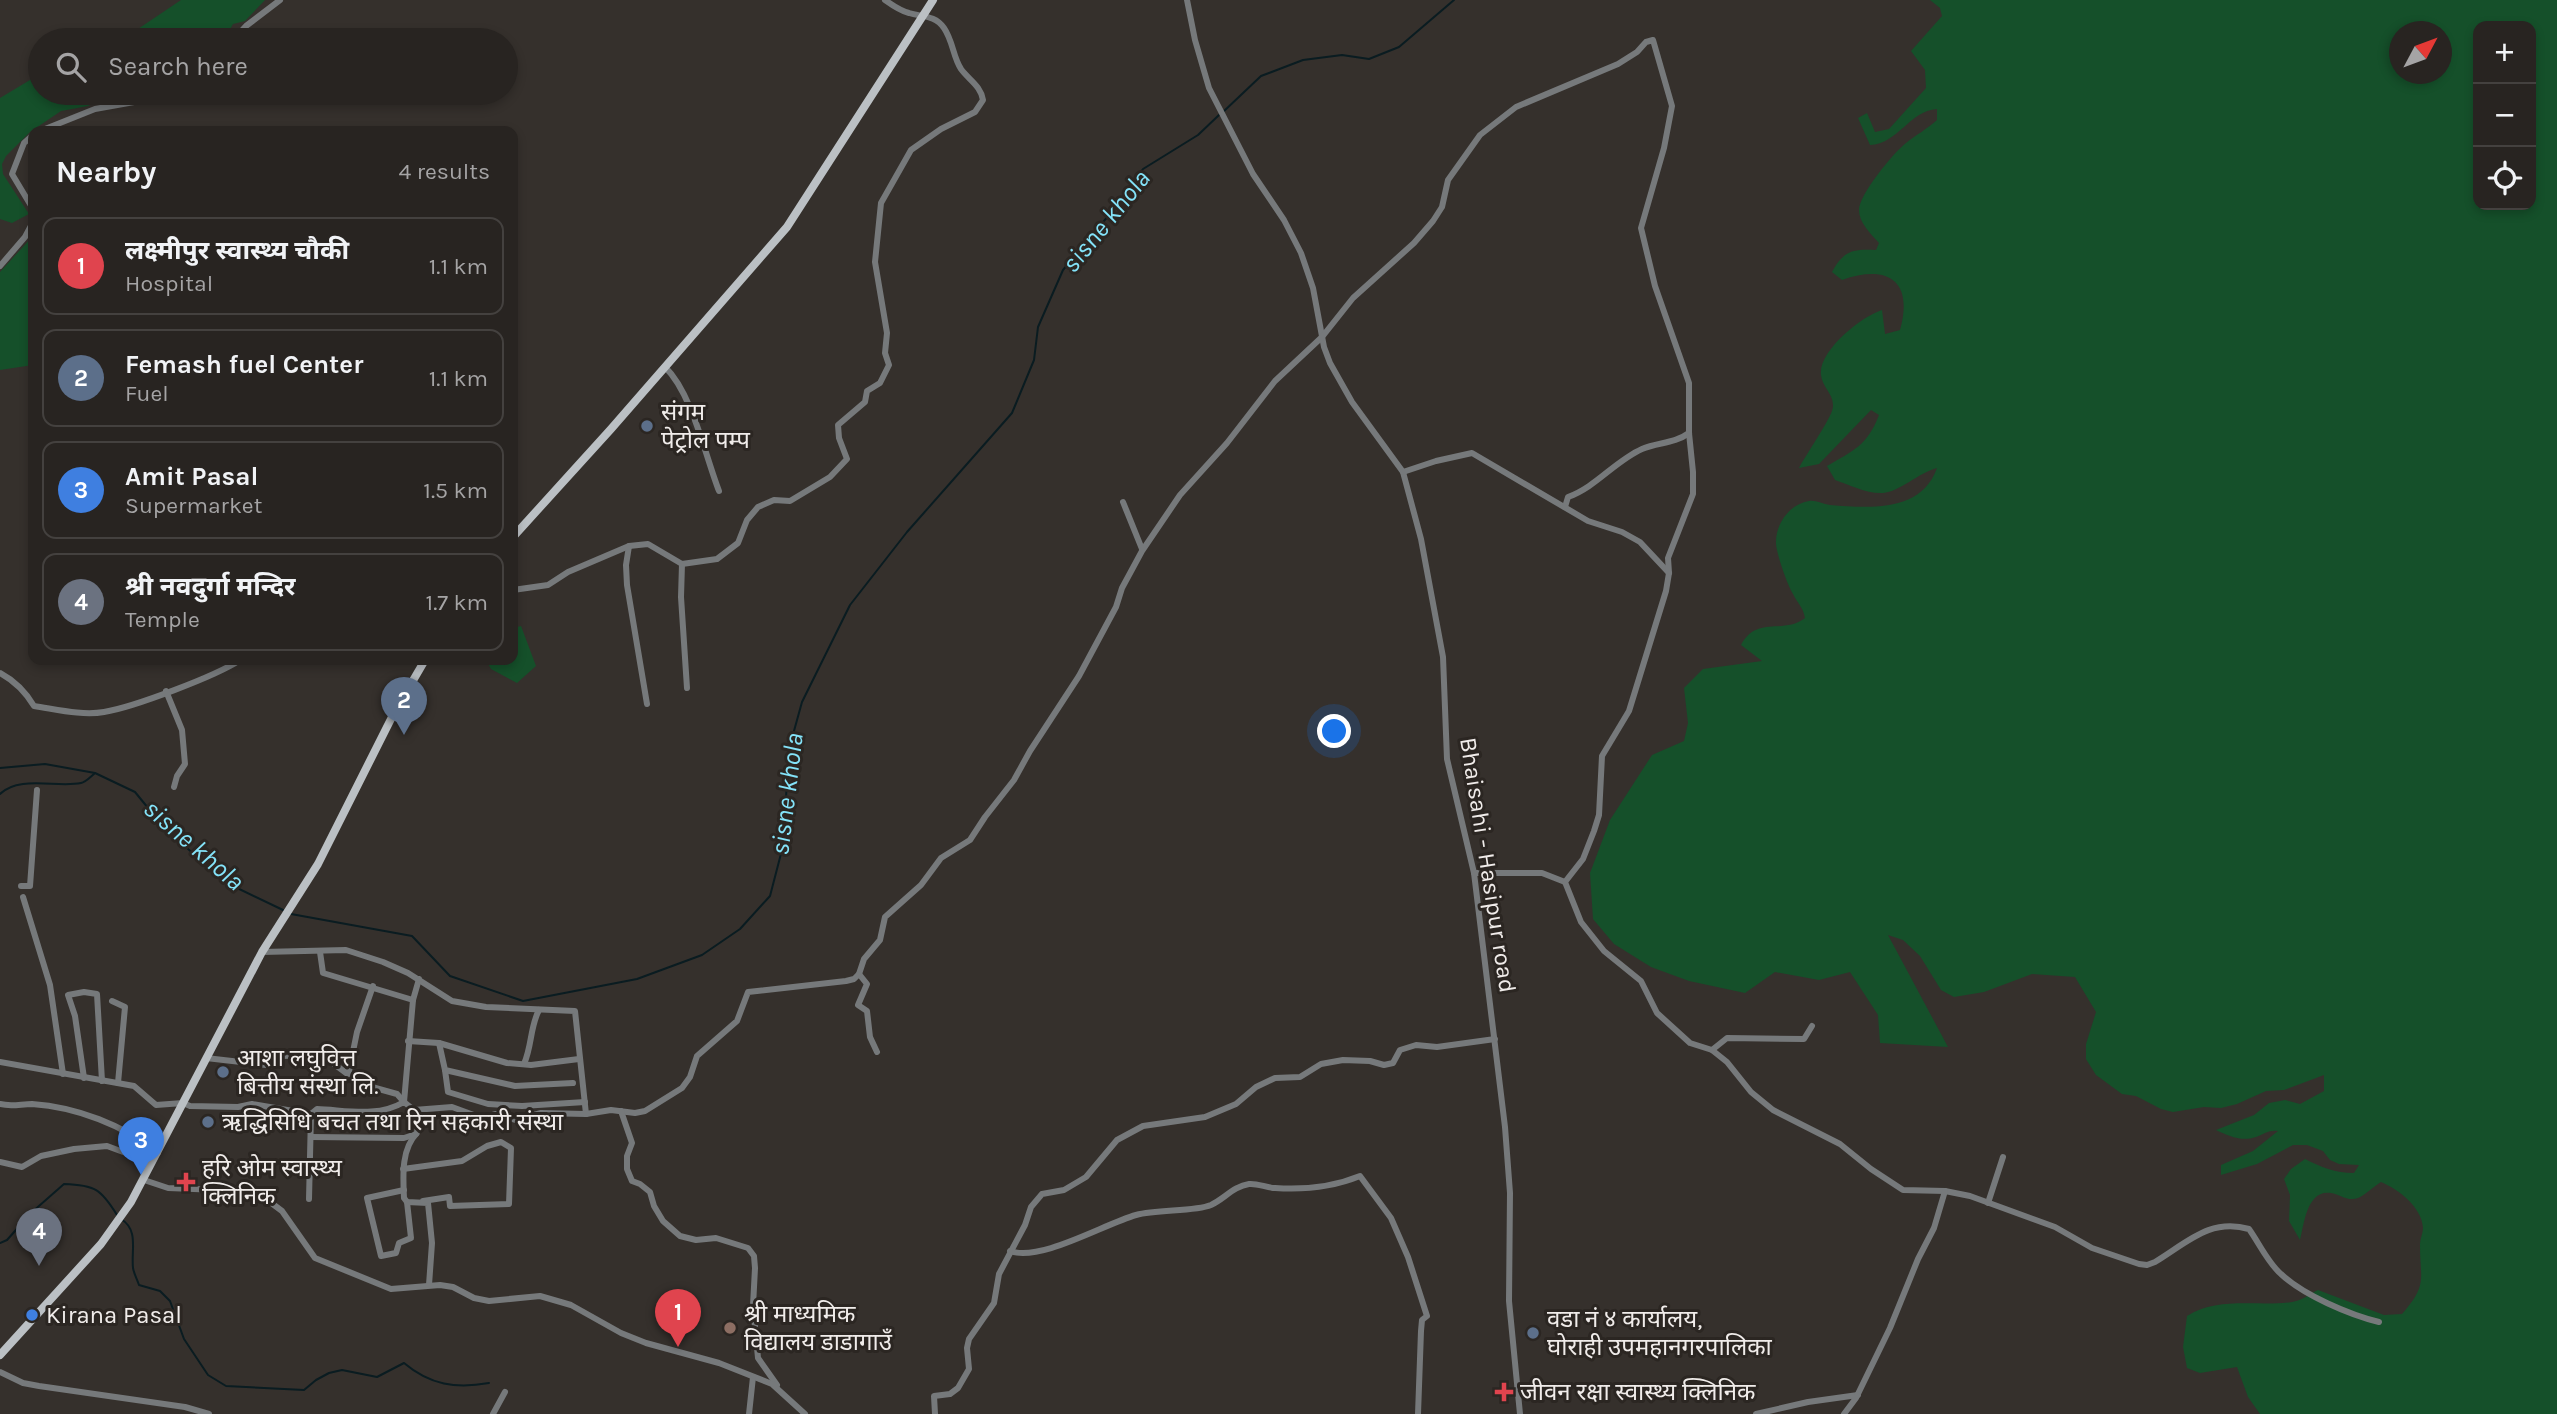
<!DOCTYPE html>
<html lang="en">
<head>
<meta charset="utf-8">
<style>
  :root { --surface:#282421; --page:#34302e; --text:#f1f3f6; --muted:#a5a4a5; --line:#44413f; --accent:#55cec5 }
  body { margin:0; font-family:Karla,"Noto Sans Devanagari",sans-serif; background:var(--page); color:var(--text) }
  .controls { position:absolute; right:21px; top:21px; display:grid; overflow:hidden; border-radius:14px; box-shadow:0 4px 10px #0003 }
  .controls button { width:63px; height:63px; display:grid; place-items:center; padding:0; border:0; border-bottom:2px solid var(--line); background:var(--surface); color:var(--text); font:35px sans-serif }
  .compass { position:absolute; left:2389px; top:21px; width:63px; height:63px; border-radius:50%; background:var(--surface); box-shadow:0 4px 10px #0003; rotate:49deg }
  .you { position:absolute; left:1335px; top:732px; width:24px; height:24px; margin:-18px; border:5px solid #fff; border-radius:50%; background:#1a73e8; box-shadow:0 0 0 10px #1a73e833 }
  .badge { display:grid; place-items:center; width:46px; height:46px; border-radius:50%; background:var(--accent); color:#fff; font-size:23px; font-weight:700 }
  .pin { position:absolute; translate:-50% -58px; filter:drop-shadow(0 2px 4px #0008) }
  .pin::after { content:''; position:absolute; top:37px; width:24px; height:21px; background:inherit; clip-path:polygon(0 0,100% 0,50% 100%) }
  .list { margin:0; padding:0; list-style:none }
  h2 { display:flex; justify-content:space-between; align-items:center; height:91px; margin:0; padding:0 28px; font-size:30px }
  h2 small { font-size:23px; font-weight:400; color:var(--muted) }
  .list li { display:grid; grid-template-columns:46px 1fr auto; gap:21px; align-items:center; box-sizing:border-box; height:98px; margin:0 14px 14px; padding:0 14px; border:2px solid var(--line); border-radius:14px }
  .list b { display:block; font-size:26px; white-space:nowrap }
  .list p { margin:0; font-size:23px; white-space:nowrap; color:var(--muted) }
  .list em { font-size:23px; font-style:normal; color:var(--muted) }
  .icon { flex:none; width:38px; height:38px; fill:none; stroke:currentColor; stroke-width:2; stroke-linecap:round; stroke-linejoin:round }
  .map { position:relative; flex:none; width:2557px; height:1414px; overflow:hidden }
  .search { position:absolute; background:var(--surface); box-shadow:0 4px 10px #0003; left:28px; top:28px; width:490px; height:77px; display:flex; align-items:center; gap:18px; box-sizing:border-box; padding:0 24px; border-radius:38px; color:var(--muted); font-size:26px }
  .panel { position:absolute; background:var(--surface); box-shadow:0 4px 10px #0003; left:28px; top:126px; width:490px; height:539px; border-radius:14px }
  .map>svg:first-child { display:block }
</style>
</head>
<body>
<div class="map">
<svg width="2557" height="1414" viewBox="0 0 2557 1414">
  <rect width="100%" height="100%" fill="#35302c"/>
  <g fill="#15502a" fill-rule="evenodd">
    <path d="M181 0H265L245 21 233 24 224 40H117L129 35Z"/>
    <path d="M1930 0H2557V1414H2260L2248 1397 2237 1367 2200 1373 2187 1368 2183 1347 2187 1316C2218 1296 2258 1307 2292 1302 2301 1301 2310 1294 2318 1290L2384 1315 2402 1314C2428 1284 2420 1280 2420 1244 2420 1239 2423 1233 2423 1228 2422 1207 2398 1189 2381 1182 2373 1187 2365 1195 2358 1198 2348 1202 2339 1194 2331 1193 2307 1189 2304 1224 2300 1240L2289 1221 2290 1195 2284 1179 2291 1169 2305 1159C2321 1167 2335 1173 2354 1173L2359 1165 2339 1164 2330 1160 2323 1151 2307 1145H2293L2257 1164 2221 1175V1165L2253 1151 2278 1131C2268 1130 2265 1134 2256 1137 2241 1142 2229 1136 2216 1130L2254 1115 2269 1103 2285 1100 2300 1104 2324 1091V1075L2284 1090 2266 1091 2237 1104 2221 1108 2204 1107 2173 1112 2161 1109 2136 1096 2122 1094 2096 1075 2086 1059V1044L2096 1012 2075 977 2032 974 1984 992 1954 997 1941 990 1920 956 1903 940 1888 935 1948 1047 1880 1043 1878 1015 1850 972 1819 980 1775 972 1745 993 1689 981 1651 967 1614 944 1593 919 1590 873 1610 820 1652 755 1684 741 1688 723 1684 688 1703 669 1762 661 1741 645C1757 615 1783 635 1805 618 1803 607 1798 604 1793 594 1787 584 1777 555 1776 544 1775 525 1789 504 1809 501 1815 500 1823 504 1830 505 1869 508 1921 513 1937 468 1920 472 1899 492 1883 493 1867 494 1850 485 1835 480L1827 466C1854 450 1867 446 1879 415L1871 410 1819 464 1799 468C1807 453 1826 426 1832 411 1837 396 1822 388 1821 375 1818 351 1862 316 1882 310L1885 334 1900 330C1914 280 1887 264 1842 280L1832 272C1844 250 1853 249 1876 250L1879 243C1871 234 1859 223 1859 210 1859 195 1893 153 1906 143 1916 135 1927 129 1937 120V109C1909 111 1898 144 1870 145L1858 118 1867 113 1875 132 1889 129 1926 88 1925 70 1911 51 1942 16 1940 8ZM2478 26H2531V205H2478ZM2400 32H2442V74H2400Z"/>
    <path d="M40 74V93H116L88 106 61 111 30 132 6 156 2 164 3 174 29 214 12 223 0 219V98Z"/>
    <path d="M33 236V365L0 370V272Z"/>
    <path d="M521 626 536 666 517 683 491 669 486 660H513V628Z"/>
  </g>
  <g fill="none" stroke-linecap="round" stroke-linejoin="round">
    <g stroke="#0a1c21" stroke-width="2">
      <path d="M1223 112 1261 76 1303 60 1342 55 1369 59 1399 47 1454 0"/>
      <path d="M0 768 45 764 95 773 135 792 157 819 209 869 233 886 283 910"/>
      <path d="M0 794C19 775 57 788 81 783 86 782 90 777 94 774"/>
      <path d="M291 914 412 936 450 976 523 1001 637 979 702 955 740 929 770 896 783 846 789 749 802 702 850 605 907 532 1012 413 1034 360 1038 327 1063 270 1114 209 1143 169 1198 135 1219 115"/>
      <path d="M121 1219C139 1230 131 1250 133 1268 134 1274 137 1279 139 1285L160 1291 170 1301 184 1339 208 1375 226 1386 304 1390 316 1380 329 1373 342 1370 377 1377 404 1363C430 1385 456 1389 489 1383"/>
      <path d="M0 1243 7 1240 31 1213 64 1184C95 1185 101 1189 117 1215"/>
    </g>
    <g stroke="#76797b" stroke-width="6">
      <path d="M1187 0 1195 40 1209 88 1253 174 1284 220 1301 253 1313 288 1324 347 1330 363 1352 402 1403 472 1421 539 1443 657 1447 759 1474 873 1505 1127 1510 1193 1509 1301 1520 1414"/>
      <path d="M233 40 246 26 280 0"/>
      <path d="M40 131 95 109 162 97 171 93"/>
      <path d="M33 135 24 143 12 174 33 209"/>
      <path d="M0 266 25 237 33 222"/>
      <path d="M665 367C692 393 705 455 719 491"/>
      <path d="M1403 472 1436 461 1472 453 1588 521 1622 532 1640 542 1669 573"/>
      <path d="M1123 502 1142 549"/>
      <path d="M1565 507 1568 497C1596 487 1615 461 1642 449 1658 442 1674 444 1689 433"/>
      <path d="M629 546 626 565 627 585 647 704"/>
      <path d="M682 564 681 597 687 688"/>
      <path d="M513 590 548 585 568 572 629 546 648 544 682 564 717 559 738 543 747 520 758 507 774 500 790 501 830 477 847 459 839 438 838 425 865 402 867 391 880 383 889 365 885 353 887 333 875 262 881 203 911 150 941 129 975 112 983 100C981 86 969 80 961 69 953 57 953 41 944 28 935 15 922 17 909 13 901 11 892 5 885 0"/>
      <path d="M0 673C15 681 25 691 34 706 55 709 82 716 104 712 134 707 216 676 240 660"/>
      <path d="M166 691 182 730 185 764 177 776 174 787"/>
      <path d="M1474 873H1542L1565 882"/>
      <path d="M21 886H30L37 790"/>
      <path d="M23 897 50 985 63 1074"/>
      <path d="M262 952 346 950 383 962 408 973 452 1001 486 1007 575 1011 586 1114"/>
      <path d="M320 952 323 973 413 1000"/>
      <path d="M859 974 867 984 858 1005 867 1011 870 1037 877 1052"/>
      <path d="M112 1001 125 1007 118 1083"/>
      <path d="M408 1041 439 1043 507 1063 531 1065 579 1059"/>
      <path d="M439 1043 445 1070 515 1086 573 1083"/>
      <path d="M1712 1050 1727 1038 1804 1039 1812 1026"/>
      <path d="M206 1058 266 1065 280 1056 322 1055 361 1084 397 1094 404 1102"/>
      <path d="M0 1062 134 1086 156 1105 183 1103 190 1106 238 1107 252 1104 311 1114 317 1109C346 1110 377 1118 404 1102L414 1110 452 1107 482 1118 495 1114 516 1120 541 1113 586 1114 611 1110 635 1113 645 1111 682 1088 690 1077 697 1056 737 1021 748 992 846 981 854 979 859 974 864 959 880 940 885 917 921 885 941 858 970 840 985 817 1014 780 1030 751 1079 676 1116 607 1122 588 1142 551 1180 495 1227 443 1275 381 1322 337 1353 298 1414 243 1433 221 1442 207 1448 180 1480 135 1516 107 1618 64 1637 52 1646 42 1653 40 1672 106 1664 148 1641 228 1655 286 1689 383V433L1693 472V494L1668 558 1669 573 1666 591 1629 711 1602 756 1599 815 1594 831 1583 859 1565 882 1581 922 1604 951 1641 981 1657 1013 1690 1043 1712 1050 1727 1062 1751 1092 1773 1110 1840 1144 1871 1169 1903 1190 1945 1191 1970 1196 2055 1227 2092 1248 2139 1264 2147 1265 2155 1262C2188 1242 2210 1218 2249 1229 2259 1243 2268 1263 2281 1274 2303 1295 2350 1315 2379 1322"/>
      <path d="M524 1064C532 1046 530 1027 539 1010"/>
      <path d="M445 1070 448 1092 488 1104 522 1106 585 1102"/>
      <path d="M348 1076 357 1032 373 986"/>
      <path d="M84 1078 75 1016 68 995 84 992 97 994 102 1081"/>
      <path d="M404 1102 413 1000 419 979"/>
      <path d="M0 1104C11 1107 21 1104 32 1104 76 1107 124 1125 158 1153"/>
      <path d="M414 1110 419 1115 417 1133C401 1149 403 1176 404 1198L407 1202 428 1203 432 1243 429 1285"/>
      <path d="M621 1111 632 1143 627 1156V1169L632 1181 640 1184 650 1192 654 1206 663 1221 680 1236 696 1240 716 1238 748 1248 754 1256 755 1268 753 1306 758 1358 777 1385"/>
      <path d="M311 1137 404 1138 416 1134"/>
      <path d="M0 1162 22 1167 41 1156 74 1149 107 1146 134 1156 150 1147"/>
      <path d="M403 1169 462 1161 487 1146 501 1142 511 1148 509 1204 450 1206 449 1197 423 1201"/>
      <path d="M144 1180 168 1188 219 1190 270 1202 282 1211 315 1258 391 1289 440 1285 453 1287 474 1298 489 1301 540 1296 571 1305 621 1333 646 1343 719 1363 772 1384 805 1414"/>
      <path d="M404 1190 367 1198 381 1256 396 1253 399 1243 411 1238 407 1202"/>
      <path d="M309 1199 311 1114"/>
      <path d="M1988 1203 2003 1157"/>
      <path d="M1010 1251C1041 1262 1104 1224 1136 1215 1158 1209 1194 1212 1211 1205 1224 1199 1234 1186 1249 1184 1257 1183 1267 1188 1275 1188 1304 1190 1333 1187 1360 1176L1391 1218 1408 1257 1427 1316 1422 1320 1421 1331 1418 1414"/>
      <path d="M0 1372 23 1383 39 1386 185 1407 209 1414"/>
      <path d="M493 1414 505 1392"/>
      <path d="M749 1414 753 1377"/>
      <path d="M935 1414 934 1396 950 1394 958 1388 969 1369 967 1348 969 1339 994 1303 999 1274 1025 1225 1031 1207 1042 1194 1064 1190 1086 1177 1117 1140 1143 1126 1205 1117 1236 1104 1256 1087 1275 1078 1300 1077 1321 1064 1343 1060 1370 1061 1384 1065 1393 1063 1400 1050 1416 1045 1437 1047 1495 1039"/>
      <path d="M1756 1414 1808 1402 1858 1395"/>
      <path d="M1844 1414 1856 1398 1890 1328 1918 1259 1934 1228 1945 1191"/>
    </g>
    <g stroke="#bbc0c4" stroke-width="8">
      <path d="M513 537 611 429 787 227 933 0"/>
      <path d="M0 1355 101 1244 131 1202 262 952 318 864 394 713 425 660"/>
    </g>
  </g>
  <g fill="#5c6f8a" stroke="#2b2622" stroke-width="2.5">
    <circle cx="647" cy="426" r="7"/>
    <circle cx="223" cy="1072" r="7"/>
    <circle cx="208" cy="1122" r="7"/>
    <circle cx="1533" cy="1333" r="7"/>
  </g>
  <g fill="#e0444e" stroke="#2b2622" stroke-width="2.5">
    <path d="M182.5 1171.5h7v7h7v7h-7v7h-7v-7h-7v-7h7z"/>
    <path d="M1500.5 1381.5h7v7h7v7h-7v7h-7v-7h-7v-7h7z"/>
  </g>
  <circle fill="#3f7fe0" stroke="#2b2622" stroke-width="2.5" cx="32" cy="1315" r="7"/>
  <circle fill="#8d6e63" stroke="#2b2622" stroke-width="2.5" cx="730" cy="1328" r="7"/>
  <g text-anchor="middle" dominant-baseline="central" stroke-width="6" stroke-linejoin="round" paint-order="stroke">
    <g font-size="24" fill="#f0ecea" stroke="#2b2622" text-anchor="start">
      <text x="661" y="412">संगम<tspan x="661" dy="28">पेट्रोल पम्प</tspan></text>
      <text x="237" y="1058">आशा लघुवित्त<tspan x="237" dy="28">बित्तीय संस्था लि.</tspan></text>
      <text x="222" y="1122">ऋद्धिसिधि बचत तथा रिन सहकारी संस्था</text>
      <text x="202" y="1168">हरि ओम स्वास्थ्य<tspan x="202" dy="28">क्लिनिक</tspan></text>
      <text x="744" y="1314">श्री माध्यमिक<tspan x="744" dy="28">विद्यालय डाडागाउँ</tspan></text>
      <text x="46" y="1315">Kirana Pasal</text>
      <text x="1547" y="1319">वडा नं ४ कार्यालय,<tspan x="1547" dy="28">घोराही उपमहानगरपालिका</tspan></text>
      <text x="1520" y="1392">जीवन रक्षा स्वास्थ्य क्लिनिक</text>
    </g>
    <g font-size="24" fill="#f0ecea" stroke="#2b2622">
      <text transform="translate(1488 865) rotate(81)">Bhaisahi - Hasipur road</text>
    </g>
    <g font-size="26" font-style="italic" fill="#84e3f9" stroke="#2b2622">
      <text transform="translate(1106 221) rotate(-51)">sisne khola</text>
      <text transform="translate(787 794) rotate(-83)">sisne khola</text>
      <text transform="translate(194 845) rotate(41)">sisne khola</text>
    </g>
  </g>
</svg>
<div class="controls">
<button>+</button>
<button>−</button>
<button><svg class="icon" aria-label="locate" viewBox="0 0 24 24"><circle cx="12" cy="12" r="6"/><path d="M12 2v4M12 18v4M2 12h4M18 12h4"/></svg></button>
</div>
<svg class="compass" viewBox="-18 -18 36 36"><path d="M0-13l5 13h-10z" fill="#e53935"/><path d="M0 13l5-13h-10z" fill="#a5a4a5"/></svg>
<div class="you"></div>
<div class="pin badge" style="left:678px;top:1347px;background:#e0444e">1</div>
<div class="pin badge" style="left:404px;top:735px;background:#5c6f8a">2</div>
<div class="pin badge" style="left:141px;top:1175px;background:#3f7fe0">3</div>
<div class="pin badge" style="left:39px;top:1266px;background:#6b7280">4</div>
<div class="search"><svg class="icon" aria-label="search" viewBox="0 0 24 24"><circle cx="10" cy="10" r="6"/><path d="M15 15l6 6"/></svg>Search here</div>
<section class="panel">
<h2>Nearby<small>4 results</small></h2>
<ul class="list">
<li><span class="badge" style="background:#e0444e">1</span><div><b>लक्ष्मीपुर स्वास्थ्य चौकी</b><p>Hospital</p></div><em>1.1 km</em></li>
<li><span class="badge" style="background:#5c6f8a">2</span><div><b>Femash fuel Center</b><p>Fuel</p></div><em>1.1 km</em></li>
<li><span class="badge" style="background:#3f7fe0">3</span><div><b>Amit Pasal</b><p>Supermarket</p></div><em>1.5 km</em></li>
<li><span class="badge" style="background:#6b7280">4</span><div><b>श्री नवदुर्गा मन्दिर</b><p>Temple</p></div><em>1.7 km</em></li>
</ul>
</section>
</div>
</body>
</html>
